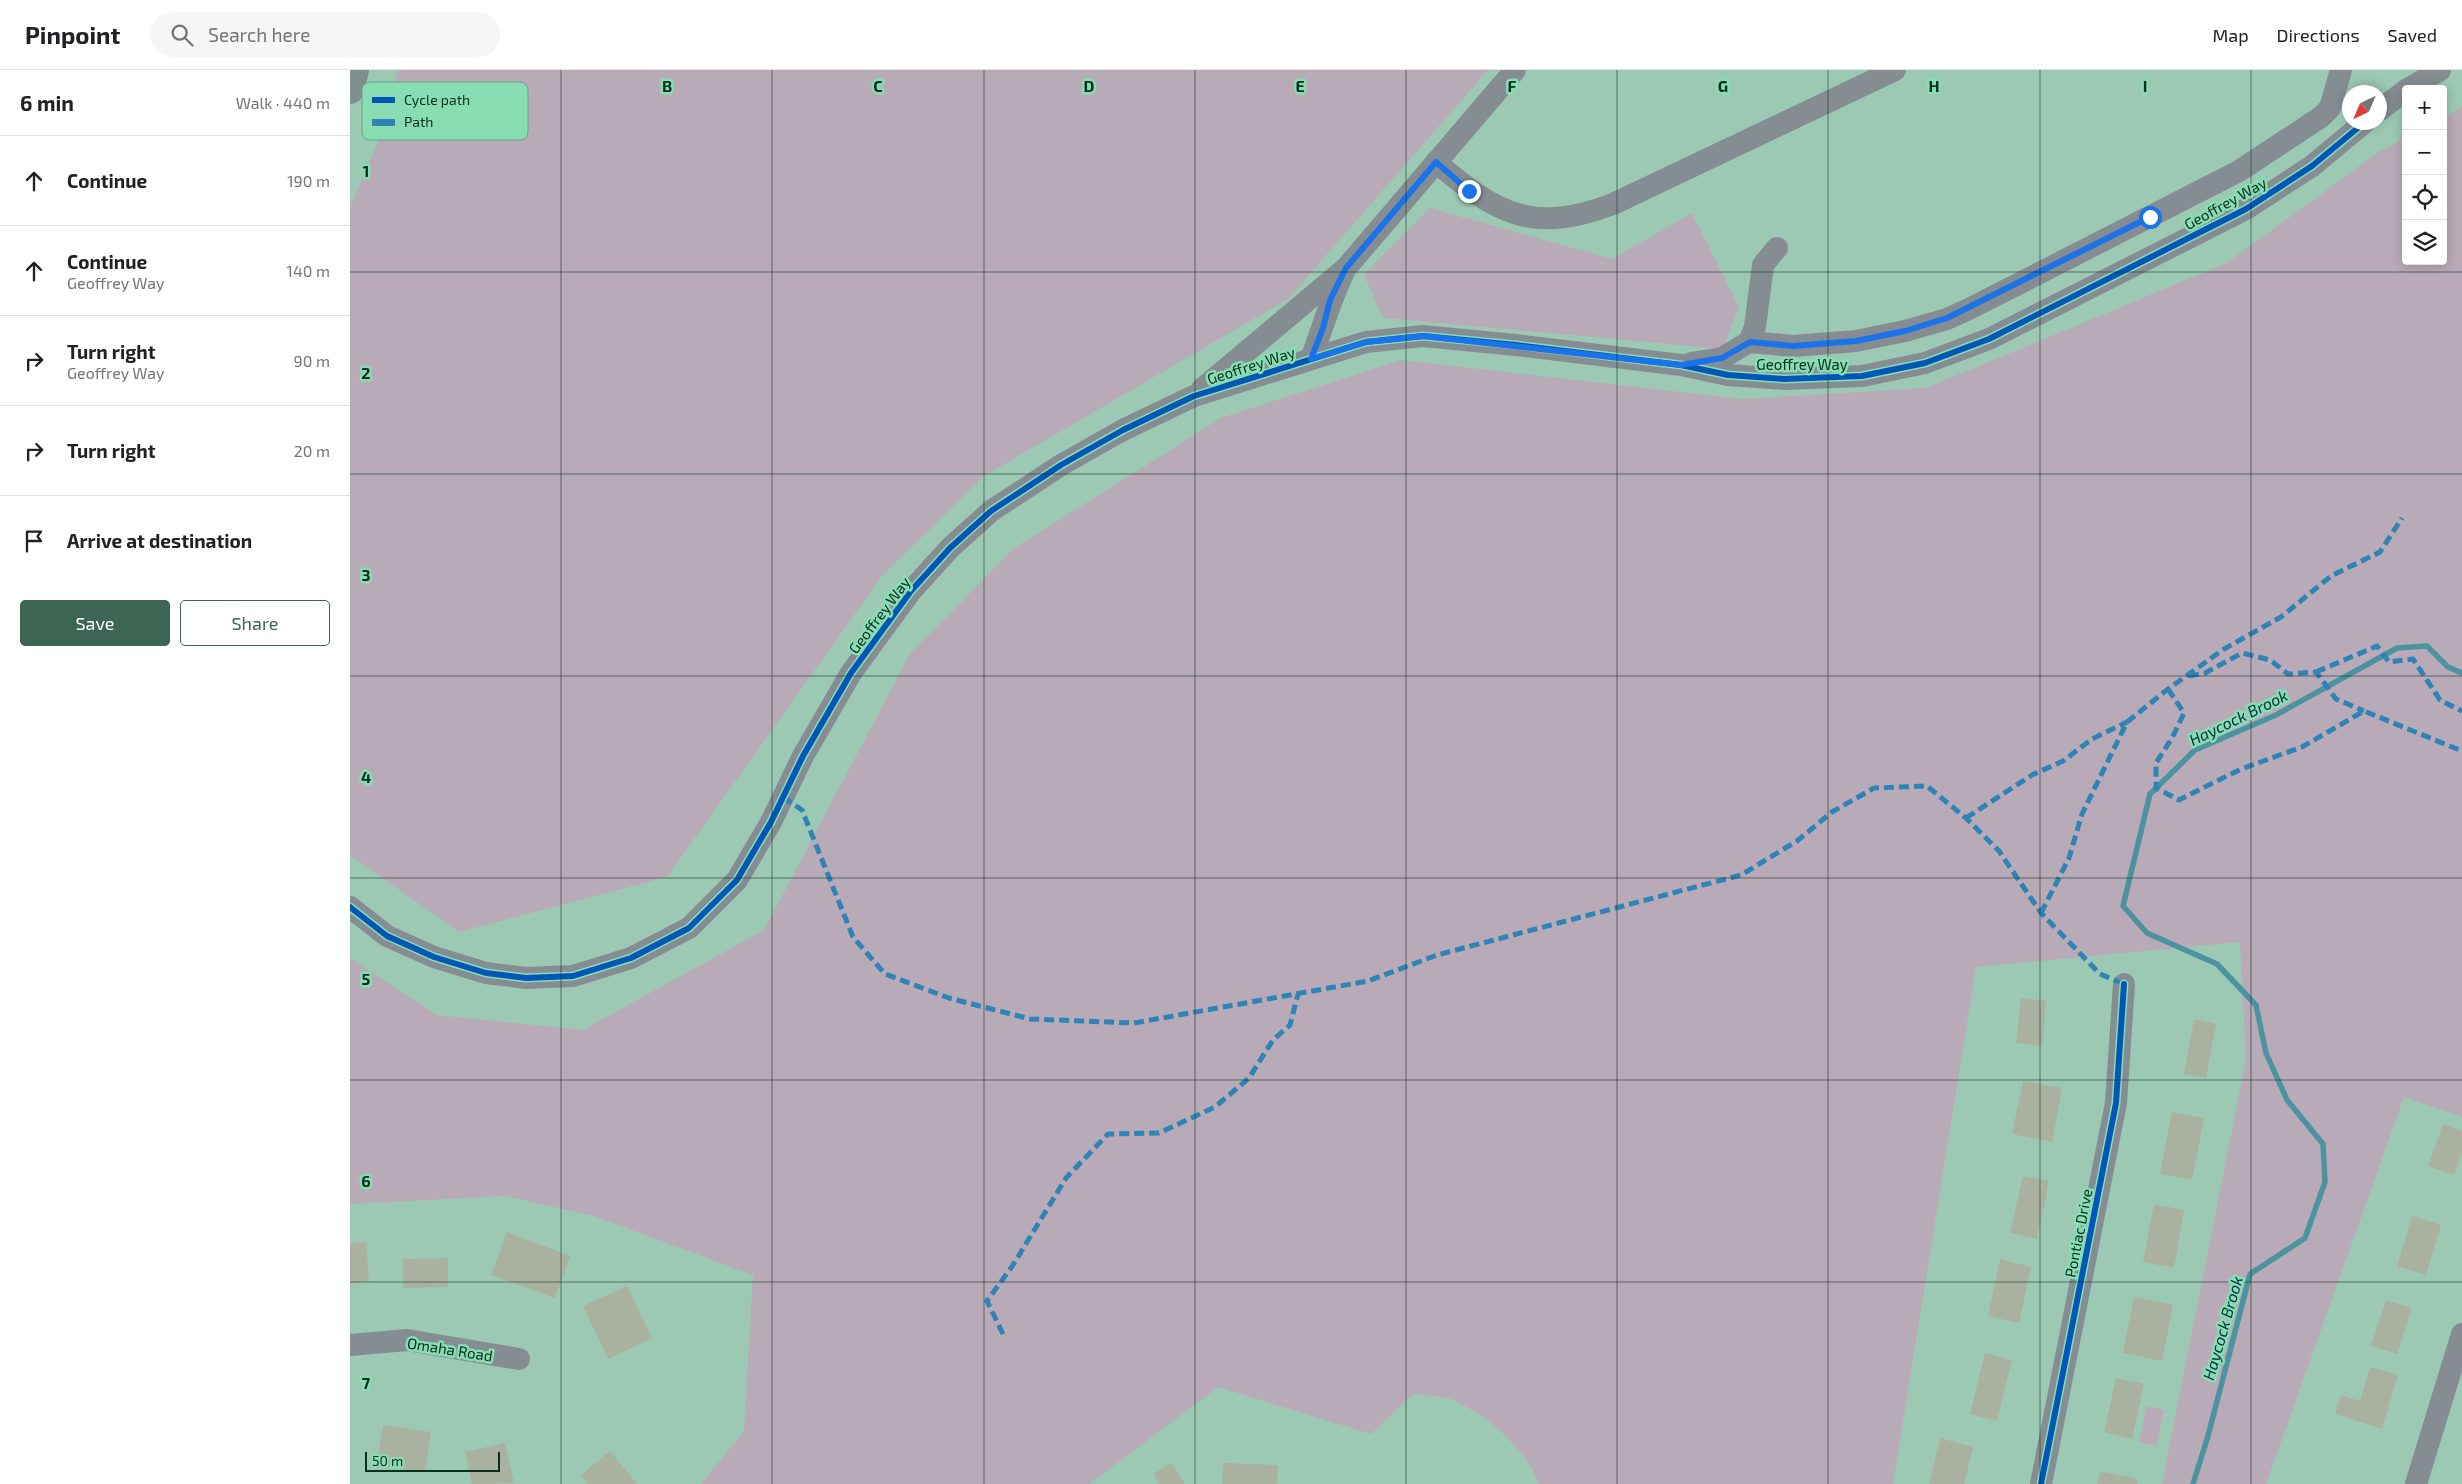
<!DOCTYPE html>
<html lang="en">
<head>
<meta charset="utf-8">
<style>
  :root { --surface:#fff; --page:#f6f6f6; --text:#202124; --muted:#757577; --line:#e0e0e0; --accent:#3c6553 }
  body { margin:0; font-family:"Exo 2",sans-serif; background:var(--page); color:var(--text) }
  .controls { position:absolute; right:15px; top:15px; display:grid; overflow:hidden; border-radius:5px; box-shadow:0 2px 12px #0003 }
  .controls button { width:45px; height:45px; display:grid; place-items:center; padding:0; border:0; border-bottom:1px solid var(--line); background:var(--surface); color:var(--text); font:25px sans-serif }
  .compass { position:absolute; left:1992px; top:15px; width:45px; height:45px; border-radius:50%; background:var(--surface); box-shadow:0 2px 12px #0003; rotate:224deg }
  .scale { position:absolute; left:15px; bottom:12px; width:135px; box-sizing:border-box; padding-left:5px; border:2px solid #092f1f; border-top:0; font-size:14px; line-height:18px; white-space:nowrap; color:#092f1f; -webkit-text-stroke:4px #88ddb3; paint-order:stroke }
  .stop { position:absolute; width:15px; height:15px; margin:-11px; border:4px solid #1a73e8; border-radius:50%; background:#fff }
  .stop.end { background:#1a73e8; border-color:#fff; box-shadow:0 1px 5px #0008 }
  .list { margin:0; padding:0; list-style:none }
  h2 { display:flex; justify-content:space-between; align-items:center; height:65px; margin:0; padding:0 20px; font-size:21px }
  h2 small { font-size:16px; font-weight:400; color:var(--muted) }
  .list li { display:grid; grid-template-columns:32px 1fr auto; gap:15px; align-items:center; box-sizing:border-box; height:90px; padding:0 20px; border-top:1px solid var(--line) }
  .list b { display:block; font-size:19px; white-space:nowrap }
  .list p { margin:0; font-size:16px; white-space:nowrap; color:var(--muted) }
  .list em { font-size:16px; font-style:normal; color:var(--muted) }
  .actions { display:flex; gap:10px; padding:15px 20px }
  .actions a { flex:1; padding:11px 0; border:1px solid var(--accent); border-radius:5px; text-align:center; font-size:18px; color:var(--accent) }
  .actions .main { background:var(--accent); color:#fff }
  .icon { flex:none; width:28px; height:28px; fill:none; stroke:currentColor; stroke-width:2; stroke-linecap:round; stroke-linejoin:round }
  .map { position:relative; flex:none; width:2112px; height:1414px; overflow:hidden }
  header { display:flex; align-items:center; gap:30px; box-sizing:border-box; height:70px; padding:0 25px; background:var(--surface); border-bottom:1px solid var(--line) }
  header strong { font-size:24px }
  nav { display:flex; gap:28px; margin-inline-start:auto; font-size:18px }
  .search { width:350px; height:45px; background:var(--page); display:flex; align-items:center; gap:12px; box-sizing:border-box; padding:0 18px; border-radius:28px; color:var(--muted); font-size:19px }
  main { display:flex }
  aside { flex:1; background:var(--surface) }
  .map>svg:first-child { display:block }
</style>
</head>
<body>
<header>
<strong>Pinpoint</strong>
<div class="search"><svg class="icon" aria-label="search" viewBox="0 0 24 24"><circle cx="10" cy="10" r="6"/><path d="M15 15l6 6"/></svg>Search here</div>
<nav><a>Map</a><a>Directions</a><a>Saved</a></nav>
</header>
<main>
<aside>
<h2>6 min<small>Walk · 440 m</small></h2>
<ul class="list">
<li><svg class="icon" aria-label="ahead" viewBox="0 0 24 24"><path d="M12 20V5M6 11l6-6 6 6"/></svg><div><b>Continue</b></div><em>190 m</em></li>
<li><svg class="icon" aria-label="ahead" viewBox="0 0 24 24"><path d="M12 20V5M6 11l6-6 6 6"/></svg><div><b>Continue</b><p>Geoffrey Way</p></div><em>140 m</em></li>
<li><svg class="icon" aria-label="right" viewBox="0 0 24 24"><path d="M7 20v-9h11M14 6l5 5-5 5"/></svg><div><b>Turn right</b><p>Geoffrey Way</p></div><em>90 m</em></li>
<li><svg class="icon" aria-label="right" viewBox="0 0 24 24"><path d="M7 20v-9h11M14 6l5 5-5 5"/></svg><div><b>Turn right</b></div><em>20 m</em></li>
<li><svg class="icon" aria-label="arrive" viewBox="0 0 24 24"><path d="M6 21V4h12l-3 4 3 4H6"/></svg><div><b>Arrive at destination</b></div></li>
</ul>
<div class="actions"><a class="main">Save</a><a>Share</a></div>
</aside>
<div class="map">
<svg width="2112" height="1414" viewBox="0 0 2112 1414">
  <rect width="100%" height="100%" fill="#9cc9b3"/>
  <g fill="#b9aab7">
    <path d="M48 0H1138L938 229 634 406 532 506 317 807 109 862 0 785V138L30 67Z"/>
    <path d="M2112 37V1047L2054 1027 1916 1414H1812L1896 989 1890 872 1626 897 1543 1414H1189C1175 1379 1140 1347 1105 1331 1093 1325 1077 1325 1063 1324L1021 1364 868 1317 739 1414H351L394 1361 403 1205 244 1146 156 1126 0 1134V888L87 945 233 960 414 860 560 584 663 479 871 348 1051 290 1391 329 1576 318 1877 193 2030 81 2056 68V191H2093V48Z"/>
    <path d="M1080 138 1262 189 1342 143 1389 237 1373 279 1033 248 1014 205Z"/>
    <path d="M1797 1336 1814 1340 1806 1376 1789 1372Z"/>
  </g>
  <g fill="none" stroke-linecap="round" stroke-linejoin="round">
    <path stroke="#4b949f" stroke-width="5.5" d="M1843 1414 1858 1366 1900 1204 1955 1168 1975 1112 1973 1074 1937 1030 1916 983 1906 935 1867 894 1797 863 1773 836 1800 724 1845 680 1926 645 2047 578 2077 576 2098 597 2112 603"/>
  </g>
  <g fill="#abb1a1">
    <path d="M1671 928 1696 931 1692 976 1666 973Z"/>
    <path d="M1844 949 1866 954 1856 1008 1834 1004Z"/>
    <path d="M1673 1011 1712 1018 1702 1072 1662 1064Z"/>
    <path d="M1822 1042 1854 1048 1842 1110 1810 1104Z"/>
    <path d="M2093 1054 2112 1061V1082L2104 1105 2078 1096Z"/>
    <path d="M1673 1106 1699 1111 1687 1169 1660 1163Z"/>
    <path d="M1804 1134 1834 1140 1824 1198 1793 1192Z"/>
    <path d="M2062 1146 2091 1155 2076 1205 2047 1196Z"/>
    <path d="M157 1162 220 1186 205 1228 141 1205Z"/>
    <path d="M16 1172 19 1211 0 1213V1173Z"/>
    <path d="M98 1188V1217L53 1218V1189Z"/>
    <path d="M1650 1189 1681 1197 1669 1253 1638 1246Z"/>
    <path d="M277 1216 302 1268 258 1289 233 1236Z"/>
    <path d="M1784 1227 1823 1235 1812 1291 1773 1283Z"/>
    <path d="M2036 1230 2062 1238 2047 1284 2021 1276Z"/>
    <path d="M1635 1283 1662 1290 1647 1351 1620 1344Z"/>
    <path d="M2020 1297 2048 1305 2032 1359 1985 1344 1991 1325 2010 1331Z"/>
    <path d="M1766 1308 1794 1314 1782 1369 1754 1362Z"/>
    <path d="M33 1355 81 1362 75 1402 27 1395Z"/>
    <path d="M1590 1368 1623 1377 1614 1414H1579Z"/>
    <path d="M155 1373 164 1413 122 1414 115 1382Z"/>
    <path d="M260 1381 287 1414H238L231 1405Z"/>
    <path d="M821 1393 835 1414H809L803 1404Z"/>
    <path d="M873 1393 928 1395 927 1414H872Z"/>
    <path d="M1750 1401 1788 1409 1787 1414H1747Z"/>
  </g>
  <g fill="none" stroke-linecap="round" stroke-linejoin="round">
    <g stroke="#858d92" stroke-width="22">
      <path d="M2058 19 2090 0"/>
      <path d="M2030 40 2056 20"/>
      <path d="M1086 92C1147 145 1184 164 1263 134L1545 0"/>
      <path d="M1399 272 1443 276 1506 271 1555 261 1597 249 1619 239 1889 101 1971 47 1980 38 1991 0"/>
      <path d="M961 289C972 260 980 231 993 204"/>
      <path d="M1341 293 1372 288 1399 272 1405 257 1413 195 1427 178"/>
      <path d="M852 319 996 198 1165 0"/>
      <path d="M0 837 37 866 84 887 136 903 176 908 223 906 281 888 339 858 387 810 421 752 453 686 501 603 561 521 600 478 641 441 711 395 773 360 844 326 1016 272 1073 266 1166 275 1331 295 1378 305 1434 309 1512 306 1575 293 1639 269 1896 139 1962 96 2015 52"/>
      <path d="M0 1275 57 1270 169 1289"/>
      <path d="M1691 1414 1766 1033 1774 914"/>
      <path d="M2066 1414 2112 1264"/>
    </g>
    <path stroke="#7d8f8e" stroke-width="28" d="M0 20 5 0"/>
    <g stroke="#2f84b5" stroke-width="5" stroke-dasharray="10 5" stroke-linecap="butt">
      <path d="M1966 602 2027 576 2039 592 2063 589 2090 630 2112 641"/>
      <path d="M1839 606 1855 603 1892 583 1920 590 1938 604 1966 602 1986 629 2014 641"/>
      <path d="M1818 619 1834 643 1822 668 1806 693V718L1829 730 1891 699 1952 677 2014 641 2112 681"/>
      <path d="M433 727 452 740 503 867 535 904 599 928 680 949 784 953 1018 911 1087 885 1391 805 1447 771 1482 742 1524 718 1577 716 1616 748 1649 781 1691 843 1750 904 1774 914"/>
      <path d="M1616 748 1682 705 1713 691 1742 669 1777 652"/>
      <path d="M1691 843 1719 788 1732 744 1777 652 1818 619 1874 579 1931 547 1981 506 2030 482 2052 448"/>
      <path d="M653 1264 637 1231 663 1195 716 1108 758 1064 809 1063 865 1037 899 1008 923 970 940 955 948 924"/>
    </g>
    <defs>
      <g id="cycleway">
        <path d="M0 837 37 866 84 887 136 903 176 908 223 906 281 888 339 858 387 810 421 752 453 686 501 603 561 521 600 478 641 441 711 395 773 360 844 326 1016 272 1073 266 1166 275 1331 295 1378 305 1434 309 1512 306 1575 293 1639 269 1896 139 1962 96 2015 52"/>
        <path d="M1691 1414 1766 1033 1774 914"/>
      </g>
    </defs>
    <use href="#cycleway" stroke="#88ddb3" stroke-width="9"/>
    <use href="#cycleway" stroke="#0057b8" stroke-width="6"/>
  </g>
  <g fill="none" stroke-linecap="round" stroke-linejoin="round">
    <path stroke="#1a73e8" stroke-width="6" d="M1119 121 1086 92 996 198 980 230 973 258 961 289 1016 272 1073 266 1331 295 1372 288 1400 272 1443 276 1506 271 1555 261 1597 248 1800 147"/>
  </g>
  <path fill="none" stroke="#092f1f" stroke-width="1" stroke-opacity="0.55" d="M211 0V1414M422 0V1414M634 0V1414M845 0V1414M1056 0V1414M1267 0V1414M1478 0V1414M1690 0V1414M1901 0V1414M0 202H2112M0 404H2112M0 606H2112M0 808H2112M0 1010H2112M0 1212H2112"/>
  <g text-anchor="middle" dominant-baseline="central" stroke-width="5" stroke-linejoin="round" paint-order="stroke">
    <g font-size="15" fill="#092f1f" stroke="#88ddb3">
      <text transform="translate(1875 133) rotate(-29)">Geoffrey Way</text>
      <text x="1452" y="294">Geoffrey Way</text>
      <text transform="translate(901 295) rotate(-18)">Geoffrey Way</text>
      <text transform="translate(529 545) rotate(-53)">Geoffrey Way</text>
      <text transform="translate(1728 1163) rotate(-79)">Pontiac Drive</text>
      <text transform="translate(100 1279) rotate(9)">Omaha Road</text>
    </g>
    <g font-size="16" font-style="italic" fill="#003341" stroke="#88ddb3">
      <text transform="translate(1888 647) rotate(-26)">Haycock Brook</text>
      <text transform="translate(1872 1258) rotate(-74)">Haycock Brook</text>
    </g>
  </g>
  <rect x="12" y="12" width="166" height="58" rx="8" fill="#88ddb3" stroke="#62a987" stroke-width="1"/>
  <rect x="22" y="27" width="23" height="6" fill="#0057b8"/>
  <rect x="22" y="49" width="23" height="7" fill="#2f84b5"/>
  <g font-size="14" fill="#092f1f">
    <text x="54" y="35">Cycle path</text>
    <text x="54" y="57">Path</text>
  </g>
  <g font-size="16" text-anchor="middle" font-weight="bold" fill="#092f1f" stroke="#88ddb3" stroke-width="5" stroke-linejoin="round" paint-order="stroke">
    <text x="317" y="22">B</text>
    <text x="528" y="22">C</text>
    <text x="739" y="22">D</text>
    <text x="950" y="22">E</text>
    <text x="1162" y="22">F</text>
    <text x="1373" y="22">G</text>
    <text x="1584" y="22">H</text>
    <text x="1795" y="22">I</text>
    <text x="16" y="107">1</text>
    <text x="16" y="309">2</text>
    <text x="16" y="511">3</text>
    <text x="16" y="713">4</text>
    <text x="16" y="915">5</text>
    <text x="16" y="1117">6</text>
    <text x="16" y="1319">7</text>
  </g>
</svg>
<div class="controls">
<button>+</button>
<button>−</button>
<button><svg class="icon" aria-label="locate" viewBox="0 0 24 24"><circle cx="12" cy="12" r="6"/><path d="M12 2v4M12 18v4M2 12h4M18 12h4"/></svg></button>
<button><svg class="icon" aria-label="layers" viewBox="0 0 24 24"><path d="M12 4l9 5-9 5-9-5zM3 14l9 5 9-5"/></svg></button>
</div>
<svg class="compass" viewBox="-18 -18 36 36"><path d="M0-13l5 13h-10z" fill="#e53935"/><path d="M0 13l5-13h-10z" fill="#757577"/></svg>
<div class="scale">50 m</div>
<div class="stop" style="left:1800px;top:147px"></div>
<div class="stop end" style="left:1119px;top:121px"></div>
</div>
</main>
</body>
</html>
